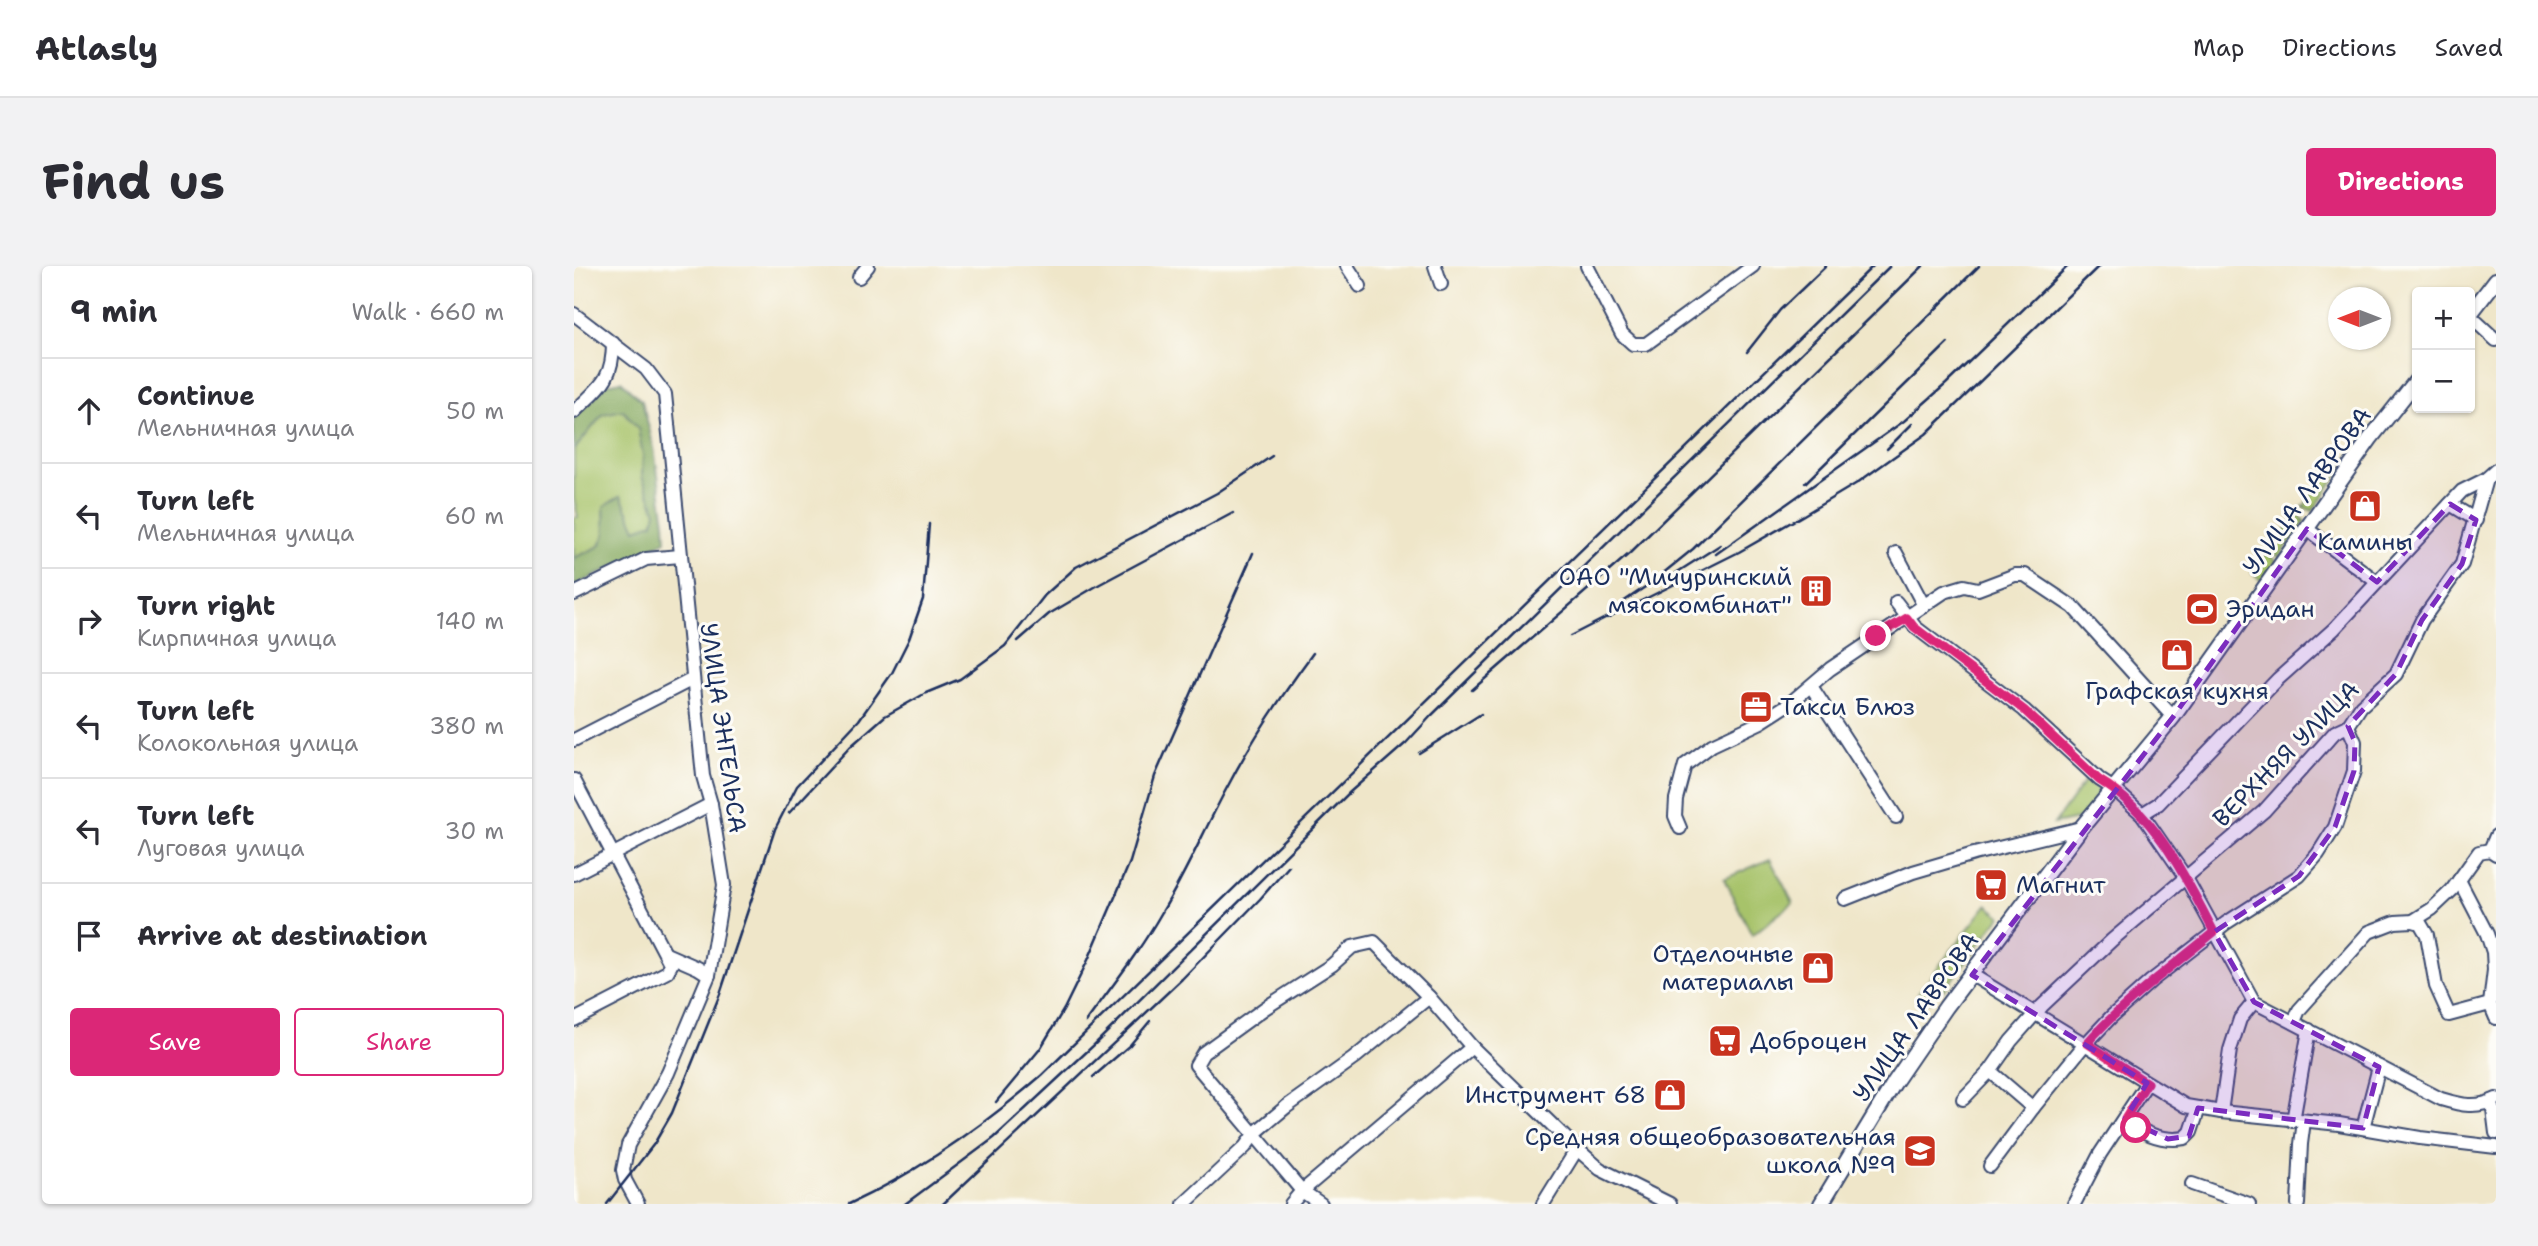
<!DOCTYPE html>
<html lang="en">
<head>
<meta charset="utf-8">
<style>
  :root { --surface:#fff; --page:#f2f2f3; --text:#2b2b33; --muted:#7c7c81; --line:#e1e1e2; --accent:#db2777 }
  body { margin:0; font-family:"Shantell Sans",sans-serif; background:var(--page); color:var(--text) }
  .controls { position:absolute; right:21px; top:21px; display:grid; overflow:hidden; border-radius:7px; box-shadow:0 2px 5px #0004 }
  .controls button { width:63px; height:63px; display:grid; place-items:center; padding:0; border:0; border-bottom:2px solid var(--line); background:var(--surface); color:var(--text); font:35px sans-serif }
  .compass { position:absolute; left:1754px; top:21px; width:63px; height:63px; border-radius:50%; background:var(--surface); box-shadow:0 2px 5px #0004; rotate:270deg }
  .stop { position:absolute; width:21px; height:21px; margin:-16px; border:5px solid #db2777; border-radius:50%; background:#fff }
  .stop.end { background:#db2777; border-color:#fff; box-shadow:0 2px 7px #0008 }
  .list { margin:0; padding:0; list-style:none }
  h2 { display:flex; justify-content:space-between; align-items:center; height:91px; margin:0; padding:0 28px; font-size:30px }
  h2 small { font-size:23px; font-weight:400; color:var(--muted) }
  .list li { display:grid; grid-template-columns:46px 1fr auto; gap:21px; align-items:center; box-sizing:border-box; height:105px; padding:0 28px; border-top:2px solid var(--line) }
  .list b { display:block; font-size:26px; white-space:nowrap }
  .list p { margin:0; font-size:23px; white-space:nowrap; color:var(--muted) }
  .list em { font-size:23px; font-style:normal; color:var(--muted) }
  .actions { display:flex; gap:14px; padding:21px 28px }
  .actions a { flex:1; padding:16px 0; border:2px solid var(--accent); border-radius:7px; text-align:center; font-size:24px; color:var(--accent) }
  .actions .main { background:var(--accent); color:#fff }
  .icon { flex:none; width:38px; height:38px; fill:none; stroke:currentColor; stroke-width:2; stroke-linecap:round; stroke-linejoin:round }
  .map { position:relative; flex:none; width:1922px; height:938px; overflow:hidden; border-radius:7px }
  header { display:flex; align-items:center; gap:42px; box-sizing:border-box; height:98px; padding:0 35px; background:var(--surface); border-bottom:2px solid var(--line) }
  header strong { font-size:33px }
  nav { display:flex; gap:38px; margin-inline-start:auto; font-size:24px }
  .intro { display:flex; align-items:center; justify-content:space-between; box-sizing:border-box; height:168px; padding:0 42px }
  h1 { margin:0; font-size:49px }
  .button { padding:18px 32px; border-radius:7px; background:var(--accent); color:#fff; font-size:24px; font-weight:700 }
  main { display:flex; gap:42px; padding:0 42px }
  aside { flex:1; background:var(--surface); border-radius:7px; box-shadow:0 2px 5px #0004 }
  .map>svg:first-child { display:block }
</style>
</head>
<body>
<header>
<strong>Atlasly</strong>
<nav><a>Map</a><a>Directions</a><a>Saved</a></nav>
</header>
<div class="intro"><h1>Find us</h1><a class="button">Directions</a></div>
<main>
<aside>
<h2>9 min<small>Walk · 660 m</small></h2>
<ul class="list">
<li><svg class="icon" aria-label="ahead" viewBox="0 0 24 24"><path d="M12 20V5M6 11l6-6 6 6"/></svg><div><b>Continue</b><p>Мельничная улица</p></div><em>50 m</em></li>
<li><svg class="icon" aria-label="left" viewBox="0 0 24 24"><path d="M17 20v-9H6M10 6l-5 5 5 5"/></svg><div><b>Turn left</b><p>Мельничная улица</p></div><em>60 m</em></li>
<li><svg class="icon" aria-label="right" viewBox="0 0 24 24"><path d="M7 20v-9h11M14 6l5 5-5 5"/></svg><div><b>Turn right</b><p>Кирпичная улица</p></div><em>140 m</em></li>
<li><svg class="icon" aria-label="left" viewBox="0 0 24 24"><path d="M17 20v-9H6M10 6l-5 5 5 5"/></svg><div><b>Turn left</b><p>Колокольная улица</p></div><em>380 m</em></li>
<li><svg class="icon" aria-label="left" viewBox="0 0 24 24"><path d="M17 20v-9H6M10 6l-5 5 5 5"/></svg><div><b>Turn left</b><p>Луговая улица</p></div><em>30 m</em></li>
<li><svg class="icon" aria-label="arrive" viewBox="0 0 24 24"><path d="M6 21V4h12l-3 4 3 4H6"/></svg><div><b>Arrive at destination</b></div></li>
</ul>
<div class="actions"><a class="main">Save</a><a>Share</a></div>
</aside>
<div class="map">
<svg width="1922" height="938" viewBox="0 0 1922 938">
  <rect width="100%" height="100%" fill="#fdfcf7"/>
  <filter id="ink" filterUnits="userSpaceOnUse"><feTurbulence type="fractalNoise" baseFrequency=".0143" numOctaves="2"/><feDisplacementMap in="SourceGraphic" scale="14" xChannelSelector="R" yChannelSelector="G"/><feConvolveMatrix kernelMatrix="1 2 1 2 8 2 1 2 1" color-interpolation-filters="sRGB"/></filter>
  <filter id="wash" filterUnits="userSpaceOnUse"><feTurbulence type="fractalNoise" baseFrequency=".00686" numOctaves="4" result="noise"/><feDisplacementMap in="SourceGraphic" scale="28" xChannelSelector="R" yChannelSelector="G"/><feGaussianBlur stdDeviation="1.57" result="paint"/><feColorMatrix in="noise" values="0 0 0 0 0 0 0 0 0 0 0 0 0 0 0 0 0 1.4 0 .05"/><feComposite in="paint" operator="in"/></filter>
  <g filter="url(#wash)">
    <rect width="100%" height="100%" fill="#efe6c9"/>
    <g fill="#a7c36a" stroke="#617964" stroke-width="2">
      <path d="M48 144 64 162 69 189 68 210 82 246 80 257 62 263 47 231 30 240 31 268 26 280 0 292V252L4 251 0 233V184L29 148Z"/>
      <path d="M1762 195 1769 201 1739 245 1729 241Z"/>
      <path d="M1725 248 1731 256 1705 291 1696 283Z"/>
      <path d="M1693 287 1703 295 1688 315 1678 307Z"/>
      <path d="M1515 509 1525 526 1508 552 1480 558Z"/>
      <path d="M1196 593 1219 637 1178 669 1150 613Z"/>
      <path d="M1413 639 1427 650 1370 724 1366 722 1355 736 1344 727Z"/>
    </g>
    <path fill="#85a95e" stroke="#506c5e" stroke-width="2" d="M47 115 68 135 80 182 91 256 92 275 0 320V292L26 280 31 269 30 240 47 230 62 263 79 257 82 246 68 210 69 189 64 162 49 144 29 148 0 184V153L33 118Z"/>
  </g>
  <g filter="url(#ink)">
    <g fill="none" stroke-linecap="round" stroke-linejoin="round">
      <defs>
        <g id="minor">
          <path d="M773 0 786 20"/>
          <path d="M861 0 867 18"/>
          <path d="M1013 0 1048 68 1059 78H1072L1179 0"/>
          <path d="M285 11 294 0"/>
          <path d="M0 48 72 103 91 128 129 510 137 538 150 619 135 709 94 807 54 879 49 904 51 914 64 938"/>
          <path d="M1896 50 1922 74"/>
          <path d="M0 146C25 121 39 115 39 77"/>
          <path d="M1876 238 1902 254"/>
          <path d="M1733 263 1803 316"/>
          <path d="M1322 287 1350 340"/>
          <path d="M0 328 72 293 106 290"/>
          <path d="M1322 336 1341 361 1450 444 1526 514 1540 523 1568 548 1612 612 1680 736 1867 833C1887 839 1903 843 1922 833"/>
          <path d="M1237 420 1322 551"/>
          <path d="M0 474 119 413"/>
          <path d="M0 514 97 699 93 706 0 754"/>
          <path d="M1568 548 1584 538 1704 413 1760 363 1888 225 1912 213 1922 204"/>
          <path d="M1106 562 1101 550 1102 533 1111 499 1138 479 1187 456 1215 438 1256 403 1370 326 1390 320 1404 323 1441 309H1451L1499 341 1599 451"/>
          <path d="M1916 584 1922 570"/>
          <path d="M0 608 137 538"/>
          <path d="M1885 614 1913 668 1919 686 1920 704 1916 738 1922 752"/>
          <path d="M1271 633 1339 606 1400 588 1507 562"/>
          <path d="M1839 655 1846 657 1853 669 1862 720 1875 749 1916 738"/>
          <path d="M92 688 124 702 135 709"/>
          <path d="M1398 709 1612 840 1647 846 1765 858 1846 872 1922 881"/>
          <path d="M1720 756 1725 744 1795 666 1821 656 1839 655 1858 643 1878 624 1905 586 1916 584 1922 588"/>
          <path d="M1416 805 1459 842"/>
          <path d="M1389 833 1416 805 1437 775 1468 740 1538 674 1690 545 1761 466 1774 460 1787 440 1822 408 1848 354 1888 298 1912 213"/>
          <path d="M1918 835 1922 867"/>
          <path d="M1647 846 1656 784 1666 753 1680 736"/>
          <path d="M1551 853C1568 867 1588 876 1611 872L1617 866 1625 842"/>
          <path d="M1719 855 1735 764"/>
          <path d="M1789 862 1805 801"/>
          <path d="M1416 900 1459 842 1507 783 1537 751 1577 715 1652 657 1725 610 1744 588 1761 561 1780 505 1781 476 1774 460"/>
          <path d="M1618 918 1675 938"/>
          <path d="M610 938 671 881 681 867 712 841 779 793 855 731"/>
          <path d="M717 938 728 925 898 781"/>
          <path d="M747 938 728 925 622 799 629 787 691 742 758 699 778 681 800 676 855 731 898 781 1003 883 1026 903 1096 938"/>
          <path d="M969 938 1003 883"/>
          <path d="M1500 938 1526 888 1573 817"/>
          <path d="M1724 938 1727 878 1730 855"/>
        </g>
        <g id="major">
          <path d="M1896 48 1922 14"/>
          <path d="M1247 938 1320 817 1372 741 1507 562 1599 451 1796 173 1843 114"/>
        </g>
      </defs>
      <use href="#minor" stroke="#3b4a6e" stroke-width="16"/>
      <use href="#major" stroke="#3b4a6e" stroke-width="18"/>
      <use href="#minor" stroke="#fff" stroke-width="12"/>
      <use href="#major" stroke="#fff" stroke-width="14"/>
      <g stroke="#1b2f5e" stroke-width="2.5">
        <path d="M1173 86 1206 44 1252 0"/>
        <path d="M1313 183 1338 158"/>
        <path d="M1231 217 1374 77"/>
        <path d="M1142 288 1330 155 1372 118 1494 0"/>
        <path d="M1102 307 1146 279"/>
        <path d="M1049 336 1077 317 1119 283 1405 0"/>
        <path d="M1033 352 1165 286 1228 250 1283 217 1352 168 1525 0"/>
        <path d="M996 370 1041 347"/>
        <path d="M444 375 475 348 526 318 659 247"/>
        <path d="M898 424 1056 287 1349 0"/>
        <path d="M845 487 907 448"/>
        <path d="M215 547 276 481 311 450 352 427 386 413 431 380 471 329 502 301 643 227 698 190"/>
        <path d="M512 756C538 720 566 685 588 646 613 605 632 560 655 518 679 472 708 429 739 387"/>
        <path d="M519 811 556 779 576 755"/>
        <path d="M422 836 466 783 490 743 514 694 556 596 581 510 679 287"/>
        <path d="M33 938 80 878 98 847 146 728 201 563 223 520 285 454 318 407 335 373 349 333 355 258"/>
        <path d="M275 938C346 905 409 860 468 809L1299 0"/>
        <path d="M331 938 420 872 520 779 776 526 832 477 857 450 1316 0"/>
        <path d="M369 938 608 713 686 633 715 600"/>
      </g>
    </g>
  </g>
  <g fill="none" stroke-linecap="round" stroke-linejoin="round" filter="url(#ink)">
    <path stroke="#db2777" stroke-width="9" d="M1302 370 1333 352 1340 361 1450 444 1525 514C1581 547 1611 610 1640 666 1597 702 1551 734 1513 777L1573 817 1551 853 1562 862"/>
  </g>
  <path fill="#7b2cbf" fill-opacity="0.2" stroke="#7b2cbf" stroke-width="5" stroke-dasharray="14 9" stroke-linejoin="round" d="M1876 238 1902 254 1888 298 1848 354 1822 408 1774 460 1781 476 1780 505 1761 561 1725 610 1640 666 1680 736 1805 801 1789 862 1624 842 1615 870 1594 873 1551 853 1573 817 1398 709 1599 451 1733 263 1803 316Z"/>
  <defs>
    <symbol id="shop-square" viewBox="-11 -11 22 22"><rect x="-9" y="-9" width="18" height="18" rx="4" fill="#c8321e" stroke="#fdfcf7"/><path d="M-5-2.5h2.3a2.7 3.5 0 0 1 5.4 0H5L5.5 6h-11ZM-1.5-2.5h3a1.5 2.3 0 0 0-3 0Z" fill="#fff"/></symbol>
    <symbol id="building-square" viewBox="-11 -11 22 22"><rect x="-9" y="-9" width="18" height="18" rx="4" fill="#c8321e" stroke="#fdfcf7"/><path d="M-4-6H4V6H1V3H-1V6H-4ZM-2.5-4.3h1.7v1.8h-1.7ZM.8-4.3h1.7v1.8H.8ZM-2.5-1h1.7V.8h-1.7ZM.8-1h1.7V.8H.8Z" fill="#fff"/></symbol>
    <symbol id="stadium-square" viewBox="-11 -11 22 22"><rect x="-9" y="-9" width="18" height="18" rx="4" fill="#c8321e" stroke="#fdfcf7"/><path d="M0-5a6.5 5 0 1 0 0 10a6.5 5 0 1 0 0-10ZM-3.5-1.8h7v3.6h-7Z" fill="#fff"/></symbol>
    <symbol id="office-square" viewBox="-11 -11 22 22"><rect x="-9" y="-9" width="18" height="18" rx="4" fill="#c8321e" stroke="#fdfcf7"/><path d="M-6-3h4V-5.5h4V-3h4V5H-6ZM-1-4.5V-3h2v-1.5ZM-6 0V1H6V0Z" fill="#fff"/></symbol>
    <symbol id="supermarket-square" viewBox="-11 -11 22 22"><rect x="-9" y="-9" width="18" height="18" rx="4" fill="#c8321e" stroke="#fdfcf7"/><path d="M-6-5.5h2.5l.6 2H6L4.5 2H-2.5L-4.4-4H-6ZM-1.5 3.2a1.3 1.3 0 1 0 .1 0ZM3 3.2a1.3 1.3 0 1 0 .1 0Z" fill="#fff"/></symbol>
    <symbol id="school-square" viewBox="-11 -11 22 22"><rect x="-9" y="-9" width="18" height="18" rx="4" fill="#c8321e" stroke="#fdfcf7"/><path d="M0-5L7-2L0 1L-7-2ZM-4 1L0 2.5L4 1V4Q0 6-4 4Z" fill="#fff"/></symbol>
  </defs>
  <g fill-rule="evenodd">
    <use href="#shop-square" x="1772" y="221" width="38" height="38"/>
    <use href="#building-square" x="1223" y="306" width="38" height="38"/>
    <use href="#stadium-square" x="1609" y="324" width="38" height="38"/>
    <use href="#shop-square" x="1584" y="370" width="38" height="38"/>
    <use href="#office-square" x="1163" y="422" width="38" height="38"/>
    <use href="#supermarket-square" x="1398" y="600" width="38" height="38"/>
    <use href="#shop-square" x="1225" y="683" width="38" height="38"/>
    <use href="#supermarket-square" x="1132" y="756" width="38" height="38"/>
    <use href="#shop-square" x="1077" y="810" width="38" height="38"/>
    <use href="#school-square" x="1327" y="866" width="38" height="38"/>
  </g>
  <g text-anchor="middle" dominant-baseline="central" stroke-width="6" stroke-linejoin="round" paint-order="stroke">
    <g font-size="24" fill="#1b2f5e" stroke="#fdfcf7">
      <text transform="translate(1733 225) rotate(-54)">УЛИЦА ЛАВРОВА</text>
      <text transform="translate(149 462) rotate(82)">УЛИЦА ЭНГЕЛЬСА</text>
      <text transform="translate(1712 488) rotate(-45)">ВЕРХНЯЯ УЛИЦА</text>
      <text transform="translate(1342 751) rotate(-55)">УЛИЦА ЛАВРОВА</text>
    </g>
    <g font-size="24" fill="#1b2f5e" stroke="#fdfcf7" text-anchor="end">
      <text x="1791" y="276" text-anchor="middle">Камины</text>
      <text x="1218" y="311">ОАО "Мичуринский<tspan x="1218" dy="28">мясокомбинат"</tspan></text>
      <text x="1652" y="343" text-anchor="start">Эридан</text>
      <text x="1603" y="425" text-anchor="middle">Графская кухня</text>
      <text x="1206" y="441" text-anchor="start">Такси Блюз</text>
      <text x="1442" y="619" text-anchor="start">Магнит</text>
      <text x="1220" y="688">Отделочные<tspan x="1220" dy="28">материалы</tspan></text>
      <text x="1176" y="775" text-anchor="start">Доброцен</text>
      <text x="1072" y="829">Инструмент 68</text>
      <text x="1322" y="871">Средняя общеобразовательная<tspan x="1322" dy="28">школа №9</tspan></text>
    </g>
  </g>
</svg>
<div class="controls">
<button>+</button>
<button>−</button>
</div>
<svg class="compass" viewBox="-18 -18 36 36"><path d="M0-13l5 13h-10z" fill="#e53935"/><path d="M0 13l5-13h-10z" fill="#7c7c81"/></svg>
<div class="stop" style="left:1562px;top:862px"></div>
<div class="stop end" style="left:1302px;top:370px"></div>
</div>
</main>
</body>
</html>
